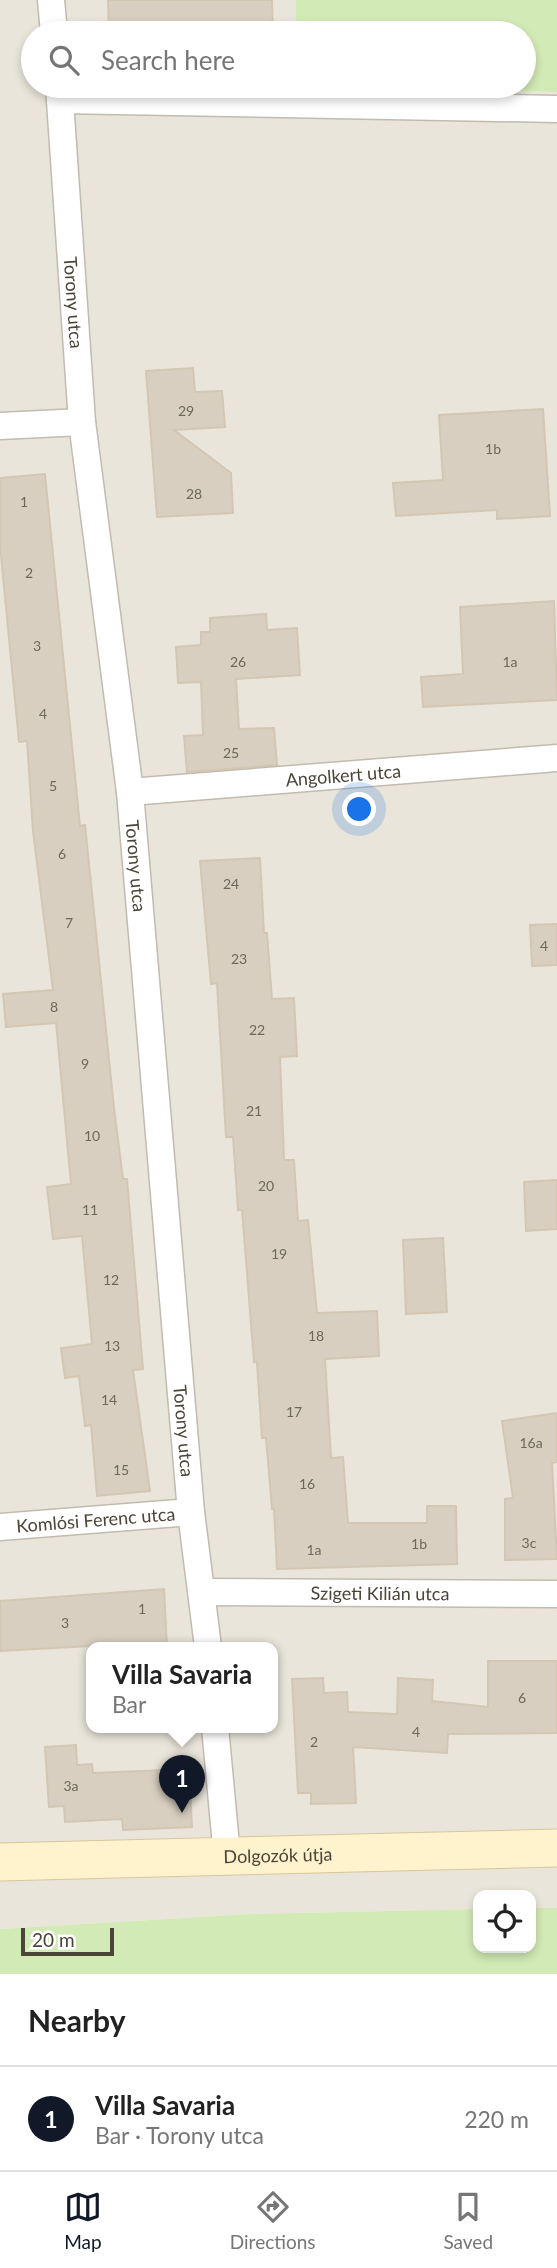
<!DOCTYPE html>
<html lang="en">
<head>
<meta charset="utf-8">
<style>
  :root { --surface:#fff; --page:#f2f2f2; --text:#222; --muted:#767676; --line:#e0e0e0; --accent:#111827 }
  body { margin:0; font-family:Lato,sans-serif; background:var(--page); color:var(--text) }
  .controls { position:absolute; right:21px; bottom:21px; display:grid; overflow:hidden; border-radius:14px; box-shadow:0 4px 10px #0003 }
  .controls button { width:63px; height:63px; display:grid; place-items:center; padding:0; border:0; border-bottom:2px solid var(--line); background:var(--surface); color:var(--text); font:35px sans-serif }
  .scale { position:absolute; left:21px; bottom:18px; width:93px; box-sizing:border-box; padding-left:7px; border:4px solid #4b4439; border-top:0; font-size:19px; line-height:24px; white-space:nowrap; color:#4b4439; -webkit-text-stroke:5px #fff; paint-order:stroke }
  .you { position:absolute; left:360px; top:810px; width:24px; height:24px; margin:-18px; border:5px solid #fff; border-radius:50%; background:#1a73e8; box-shadow:0 0 0 10px #1a73e833 }
  .badge { display:grid; place-items:center; width:46px; height:46px; border-radius:50%; background:var(--accent); color:#fff; font-size:23px; font-weight:700 }
  .pin { position:absolute; translate:-50% -58px; filter:drop-shadow(0 2px 4px #0008) }
  .pin::after { content:''; position:absolute; top:37px; width:24px; height:21px; background:inherit; clip-path:polygon(0 0,100% 0,50% 100%) }
  .popup { position:absolute; left:86px; top:1642px; width:192px; height:91px; box-sizing:border-box; display:grid; place-content:center; border-radius:14px; background:var(--surface); filter:drop-shadow(0 2px 5px #0005); font-size:23px; white-space:nowrap; color:var(--muted) }
  .popup b { font-size:26px; color:var(--text) }
  .popup::after { content:''; position:absolute; left:50%; top:100%; margin-left:-14px; border:14px solid transparent; border-top-color:var(--surface) }
  .list { margin:0; padding:0; list-style:none }
  h2 { display:flex; justify-content:space-between; align-items:center; height:91px; margin:0; padding:0 28px; font-size:30px }
  h2 small { font-size:23px; font-weight:400; color:var(--muted) }
  .list li { display:grid; grid-template-columns:46px 1fr auto; gap:21px; align-items:center; box-sizing:border-box; height:105px; padding:0 28px; border-top:2px solid var(--line) }
  .list b { display:block; font-size:26px; white-space:nowrap }
  .list p { margin:0; font-size:23px; white-space:nowrap; color:var(--muted) }
  .list em { font-size:23px; font-style:normal; color:var(--muted) }
  .icon { flex:none; width:38px; height:38px; fill:none; stroke:currentColor; stroke-width:2; stroke-linecap:round; stroke-linejoin:round }
  .map { position:relative; flex:none; width:557px; height:1974px; overflow:hidden }
  .search { position:absolute; background:var(--surface); box-shadow:0 4px 10px #0003; left:21px; right:21px; top:21px; height:77px; display:flex; align-items:center; gap:18px; box-sizing:border-box; padding:0 24px; border-radius:38px; color:var(--muted); font-size:26px }
  .sheet { height:196px; background:var(--surface) }
  nav { display:flex; justify-content:space-around; align-items:center; box-sizing:border-box; height:98px; border-top:2px solid var(--line); background:var(--surface); font-size:19px; color:var(--muted) }
  nav a { display:grid; justify-items:center; gap:4px }
  nav .on { color:var(--accent) }
  .map>svg:first-child { display:block }
</style>
</head>
<body>
<div class="map">
<svg width="557" height="1974" viewBox="0 0 557 1974">
  <rect width="100%" height="100%" fill="#f6f3ec"/>
  <path fill="#eae5da" fill-rule="evenodd" d="M0 0H296V33H33V86H325L557 92V1908H531V1895H478V1909L250 1914 0 1929ZM91 1647H273V1727H91Z"/>
  <g fill="#d2eab5">
    <path d="M296 0H557V92L325 86H524V33H296Z"/>
    <path d="M531 1908H557V1974H0V1929L250 1914 478 1909V1948H531Z"/>
  </g>
  <g fill="#d8cfc1" stroke="#d3c7b4" stroke-width="2">
    <path d="M108 0H272L273 33H109Z"/>
    <path d="M193 368 195 392 222 391 225 427 174 430 231 473 233 513 157 517 146 371Z"/>
    <path d="M543 409 550 516 497 519V510L396 516 393 483 443 480 439 415Z"/>
    <path d="M45 474 80 826 85 825 114 1108 123 1179H127L143 1369 133 1370 150 1491 97 1496 91 1425 85 1426 79 1376 65 1378 61 1348 92 1344 82 1236 53 1239 47 1187 71 1184 56 1023 6 1027 3 994 53 990 33 831 27 741 19 742 0 545V478Z"/>
    <path d="M554 601 557 700 423 707 421 677 463 674 460 607Z"/>
    <path d="M266 614 267 630 297 628 300 675 236 679 239 729 274 728 277 765 187 772 184 736 203 735 201 682 178 683 176 647 201 645V632H210V618Z"/>
    <path d="M260 858 264 933H267L272 999 294 998 297 1056 280 1057 284 1160H294L298 1221 308 1220 317 1313 377 1311 379 1356 325 1359 331 1458 343 1457 348 1523H427V1506H456L457 1564 277 1569 274 1509H272L266 1438H262L257 1362H254L242 1210H238L233 1137H226L217 983 211 984 200 861Z"/>
    <path d="M557 924V965L532 966 530 925Z"/>
    <path d="M557 1180V1229L526 1231 524 1182Z"/>
    <path d="M443 1238 447 1312 406 1314 403 1240Z"/>
    <path d="M557 1413V1462L552 1463 557 1559 505 1560V1499L513 1498 502 1421Z"/>
    <path d="M164 1589 167 1647 109 1645 0 1651V1601Z"/>
    <path d="M488 1661H557V1733L448 1734 447 1753 353 1747 356 1803 311 1804V1793H298L292 1679 323 1678 324 1693 347 1692 348 1712 397 1714 398 1678 433 1680 432 1701 488 1707Z"/>
    <path d="M76 1745 77 1765 92 1764 93 1773 189 1769 192 1827 123 1830 122 1819 65 1822 64 1806 49 1807 45 1747Z"/>
  </g>
  <g fill="none" stroke-linecap="round" stroke-linejoin="round">
    <defs>
      <g id="street">
        <path d="M51 0 54 33"/>
        <path id="s1" d="M59 86 82 422 130 792 191 1512 208 1647"/>
        <path d="M60 100 557 109"/>
        <path d="M0 426 82 422"/>
        <path id="s2" d="M130 792 557 758"/>
        <path id="s3" d="M0 1527 191 1512"/>
        <path id="s4" d="M203 1592 557 1594"/>
        <path d="M215 1727 227 1856"/>
      </g>
      <g id="secondary">
        <path id="s5" d="M0 1862 557 1848"/>
      </g>
    </defs>
    <use href="#street" stroke="#c2bbae" stroke-width="29"/>
    <use href="#secondary" stroke="#d6c79b" stroke-width="39"/>
    <use href="#street" stroke="#fff" stroke-width="26"/>
    <use href="#secondary" stroke="#fff3cd" stroke-width="37"/>
  </g>
  <g text-anchor="middle" dominant-baseline="central" stroke-width="6" stroke-linejoin="round" paint-order="stroke">
    <g font-size="14" fill="#6e675b">
      <text x="186" y="410">29</text>
      <text x="493" y="448">1b</text>
      <text x="194" y="493">28</text>
      <text x="24" y="501">1</text>
      <text x="29" y="572">2</text>
      <text x="37" y="645">3</text>
      <text x="238" y="661">26</text>
      <text x="510" y="661">1a</text>
      <text x="43" y="713">4</text>
      <text x="231" y="752">25</text>
      <text x="53" y="785">5</text>
      <text x="62" y="853">6</text>
      <text x="231" y="883">24</text>
      <text x="69" y="922">7</text>
      <text x="544" y="945">4</text>
      <text x="239" y="958">23</text>
      <text x="54" y="1006">8</text>
      <text x="257" y="1029">22</text>
      <text x="85" y="1063">9</text>
      <text x="254" y="1110">21</text>
      <text x="92" y="1135">10</text>
      <text x="266" y="1185">20</text>
      <text x="90" y="1209">11</text>
      <text x="279" y="1253">19</text>
      <text x="111" y="1279">12</text>
      <text x="316" y="1335">18</text>
      <text x="112" y="1345">13</text>
      <text x="109" y="1399">14</text>
      <text x="294" y="1411">17</text>
      <text x="531" y="1442">16a</text>
      <text x="121" y="1469">15</text>
      <text x="307" y="1483">16</text>
      <text x="529" y="1542">3c</text>
      <text x="419" y="1543">1b</text>
      <text x="314" y="1549">1a</text>
      <text x="142" y="1608">1</text>
      <text x="65" y="1622">3</text>
      <text x="522" y="1697">6</text>
      <text x="416" y="1731">4</text>
      <text x="314" y="1741">2</text>
      <text x="71" y="1785">3a</text>
    </g>
    <g font-size="18" fill="#4b4439" stroke="#fff">
      <text stroke="none"><textPath href="#s1" startOffset="217">Torony utca</textPath></text>
      <text stroke="none"><textPath href="#s2" startOffset="214">Angolkert utca</textPath></text>
      <text stroke="none"><textPath href="#s1" startOffset="784">Torony utca</textPath></text>
      <text stroke="none"><textPath href="#s1" startOffset="1351">Torony utca</textPath></text>
      <text stroke="none"><textPath href="#s3" startOffset="96">Komlósi Ferenc utca</textPath></text>
      <text stroke="none"><textPath href="#s4" startOffset="177">Szigeti Kilián utca</textPath></text>
      <text stroke="none"><textPath href="#s5" startOffset="278">Dolgozók útja</textPath></text>
    </g>
  </g>
</svg>
<div class="controls">
<button><svg class="icon" aria-label="locate" viewBox="0 0 24 24"><circle cx="12" cy="12" r="6"/><path d="M12 2v4M12 18v4M2 12h4M18 12h4"/></svg></button>
</div>
<div class="scale">20 m</div>
<div class="you"></div>
<div class="pin badge" style="left:182px;top:1813px">1</div>
<div class="popup"><b>Villa Savaria</b>Bar</div>
<div class="search"><svg class="icon" aria-label="search" viewBox="0 0 24 24"><circle cx="10" cy="10" r="6"/><path d="M15 15l6 6"/></svg>Search here</div>
</div>
<section class="sheet">
<h2>Nearby<small></small></h2>
<ul class="list">
<li><span class="badge">1</span><div><b>Villa Savaria</b><p>Bar · Torony utca</p></div><em>220 m</em></li>
</ul>
</section>
<nav>
<a class="on"><svg class="icon" aria-label="map" viewBox="0 0 24 24"><path d="M3 6l6-2 6 2 6-2v14l-6 2-6-2-6 2zM9 4v14M15 6v14"/></svg>Map</a>
<a><svg class="icon" aria-label="directions" viewBox="0 0 24 24"><path d="M12 3l9 9-9 9-9-9zM9 14v-3h6M13 9l2 2-2 2"/></svg>Directions</a>
<a><svg class="icon" aria-label="saved" viewBox="0 0 24 24"><path d="M7 4h10v16l-5-4-5 4z"/></svg>Saved</a>
</nav>
</body>
</html>
